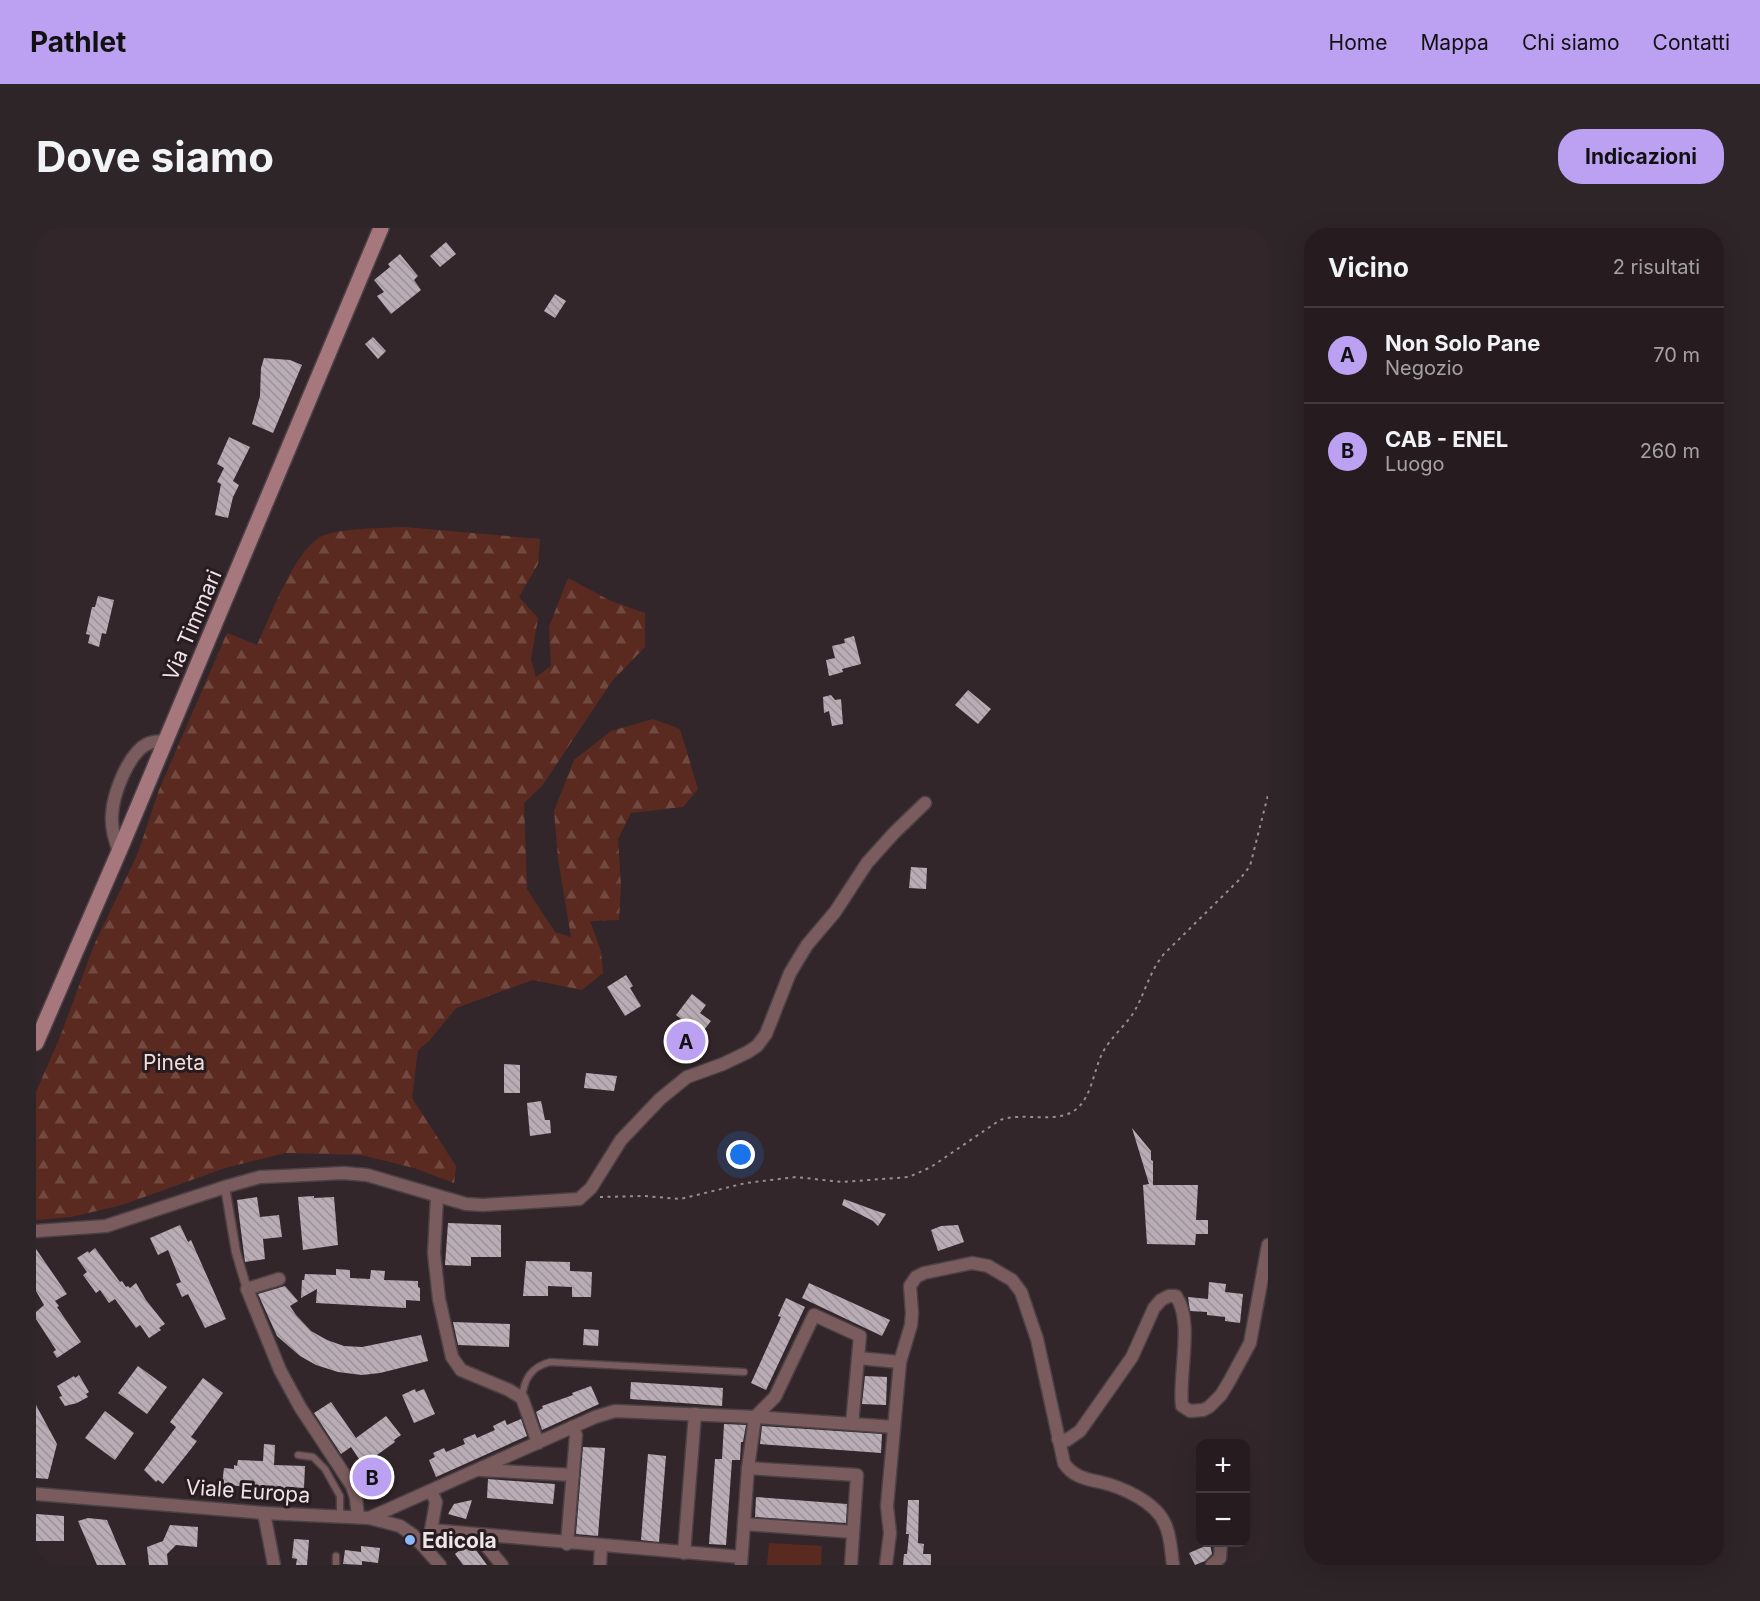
<!DOCTYPE html>
<html lang="it">
<head>
<meta charset="utf-8">
<style>
  :root { --surface:#261c20; --page:#2e2529; --text:#f1f3f6; --muted:#a4a1a5; --line:#423a3e; --accent:#bca0f2 }
  body { margin:0; font-family:Inter,sans-serif; background:var(--page); color:var(--text) }
  .controls { position:absolute; right:18px; bottom:18px; display:grid; overflow:hidden; border-radius:12px; box-shadow:0 6px 24px #0002 }
  .controls button { width:54px; height:54px; display:grid; place-items:center; padding:0; border:0; border-bottom:2px solid var(--line); background:var(--surface); color:var(--text); font:30px sans-serif }
  .you { position:absolute; left:705px; top:927px; width:21px; height:21px; margin:-15px; border:4px solid #fff; border-radius:50%; background:#1a73e8; box-shadow:0 0 0 9px #1a73e833 }
  .badge { display:grid; place-items:center; width:39px; height:39px; border-radius:50%; background:var(--accent); color:#111; font-size:20px; font-weight:700 }
  .pin { position:absolute; translate:-50% -50%; border:3px solid #fff; box-shadow:0 2px 6px #0006 }
  .list { margin:0; padding:0; list-style:none }
  h2 { display:flex; justify-content:space-between; align-items:center; height:78px; margin:0; padding:0 24px; font-size:26px }
  h2 small { font-size:20px; font-weight:400; color:var(--muted) }
  .list li { display:grid; grid-template-columns:39px 1fr auto; gap:18px; align-items:center; box-sizing:border-box; height:96px; padding:0 24px; border-top:2px solid var(--line) }
  .list b { display:block; font-size:22px; white-space:nowrap }
  .list p { margin:0; font-size:20px; white-space:nowrap; color:var(--muted) }
  .list em { font-size:20px; font-style:normal; color:var(--muted) }
  .map { position:relative; flex:none; width:1232px; height:1337px; overflow:hidden; border-radius:24px }
  header { display:flex; align-items:center; gap:36px; box-sizing:border-box; height:84px; padding:0 30px; background:var(--accent); color:#111 }
  header strong { font-size:28px }
  nav { display:flex; gap:33px; margin-inline-start:auto; font-size:21px }
  .intro { display:flex; align-items:center; justify-content:space-between; box-sizing:border-box; height:144px; padding:0 36px }
  h1 { margin:0; font-size:42px }
  .button { padding:15px 27px; border-radius:24px; background:var(--accent); color:#111; font-size:21px; font-weight:700 }
  main { display:flex; gap:36px; padding:0 36px }
  aside { flex:1; background:var(--surface); border-radius:24px; box-shadow:0 6px 24px #0002 }
  .map>svg:first-child { display:block }
</style>
</head>
<body>
<header>
<strong>Pathlet</strong>
<nav><a>Home</a><a>Mappa</a><a>Chi siamo</a><a>Contatti</a></nav>
</header>
<div class="intro"><h1>Dove siamo</h1><a class="button">Indicazioni</a></div>
<main>
<div class="map">
<svg width="1232" height="1337" viewBox="0 0 1232 1337">
  <defs>
    <pattern id="forest-firs" width="22" height="20" patternUnits="userSpaceOnUse" patternTransform="scale(1.5)"><rect width="22" height="20" fill="#5a2a20"/><path d="M5 1l3.5 6h-7zM16 11l3.5 6h-7z" fill="#724940"/></pattern>
    <pattern id="building-back-hatch" width="6" height="6" patternUnits="userSpaceOnUse" patternTransform="scale(1.5)"><rect width="6" height="6" fill="#b9acb5"/><path d="M-1 5l2 2M0 0l6 6M5-1l2 2" fill="none" stroke="#9c9299"/></pattern>
  </defs>
  <rect width="100%" height="100%" fill="#32262a"/>
  <path fill="#5a2a20" d="M733 1315 786 1318 785 1337H731Z"/>
  <path fill="url(#forest-firs)" d="M368 299 504 311 502 336 483 369 502 390 495 431 500 449 515 438 513 399 532 350 575 373 609 385V419L576 453 506 558 488 575 491 661 519 704 535 709 522 630 518 583 538 532 575 503 617 491 644 501 662 561 647 579 595 585 582 611 585 658 583 692 554 693 565 723 567 745 546 762 497 752 420 780 393 813 382 822 376 870 420 938 418 955 378 940 325 927 249 925 189 940 86 977 35 989 0 992V864L24 809 59 715 102 625 123 562 191 405 221 417C234 389 258 324 284 309 300 300 348 300 368 299Z"/>
  <g fill="url(#building-back-hatch)">
    <path d="M410 14 420 26 404 39 394 28Z"/>
    <path d="M364 26 382 48 378 52 385 62 355 86 341 68 348 64 338 52 354 39 352 36Z"/>
    <path d="M519 66 530 73 519 90 508 83Z"/>
    <path d="M337 109 350 123 342 131 329 116Z"/>
    <path d="M228 130 254 132 266 137 237 205 216 196 224 168 225 140Z"/>
    <path d="M193 209 214 219 197 253 203 257 197 269 192 290 179 287 185 256 181 254 188 240 181 236Z"/>
    <path d="M62 368 78 372 70 406 66 405 63 419 52 415 54 407 50 406 56 379H59Z"/>
    <path d="M818 408 825 436 806 441 807 444 793 448 790 432 799 430 796 418 809 415 808 411Z"/>
    <path d="M932 462 955 481 942 496 919 477Z"/>
    <path d="M795 467 799 472 805 471 807 496 796 498 793 483 788 485 787 469Z"/>
    <path d="M875 639 891 640 890 661 873 660Z"/>
    <path d="M590 747 597 758 594 760 605 778 589 788 571 759Z"/>
    <path d="M656 766 670 777 664 785 675 793 665 806 640 787Z"/>
    <path d="M468 836 484 837V865H468Z"/>
    <path d="M550 845 581 848 578 863 548 860Z"/>
    <path d="M505 873 509 892H514L515 905 494 908 491 875Z"/>
    <path d="M1096 900 1115 923V932L1117 933V957H1162L1160 992H1172V1006H1160L1159 1017 1111 1016 1107 957 1113 956Z"/>
    <path d="M278 968V970L298 969 302 1017 267 1022 262 969Z"/>
    <path d="M221 969 224 989 243 987 246 1009 227 1011 229 1031 209 1034 201 972Z"/>
    <path d="M808 971 838 982 850 986 842 998 837 993 806 977Z"/>
    <path d="M412 995 465 997V1029H435V1038L409 1037Z"/>
    <path d="M144 997 152 1014 155 1012 190 1091 169 1100 152 1066 146 1069 140 1056 145 1054 132 1022 122 1027 114 1010Z"/>
    <path d="M922 997 928 1014 902 1023 895 1002 905 998Z"/>
    <path d="M59 1020 84 1054 86 1053 90 1059 92 1058 94 1060 100 1055 110 1072 129 1096 123 1100 125 1102 113 1110 104 1097 100 1100 79 1071 73 1075 64 1062 60 1065 47 1047 51 1044 41 1030 52 1023 53 1025Z"/>
    <path d="M0 1021 31 1066 19 1073 23 1078 21 1079 45 1114 21 1130 17 1124 20 1122 0 1091V1084L8 1077 0 1063Z"/>
    <path d="M490 1033 534 1034V1043L556 1044 555 1069H536V1059L512 1058V1068H487Z"/>
    <path d="M300 1041 314 1042V1050L334 1051 335 1042 349 1043 348 1052 382 1053V1059L384 1060V1073L370 1072V1080L280 1075 281 1061 265 1070 266 1052H268L269 1046 300 1047Z"/>
    <path d="M1173 1054 1190 1056 1189 1064 1207 1066 1204 1095 1189 1093V1089L1171 1087V1084L1154 1083 1152 1069 1172 1071Z"/>
    <path d="M773 1055 854 1092 846 1108 766 1070Z"/>
    <path d="M249 1058 262 1073 254 1078 260 1087 275 1103 291 1112 308 1118 326 1119 385 1107 392 1133 344 1145 326 1147 302 1144 280 1137 264 1128 241 1108 222 1066Z"/>
    <path d="M750 1070 769 1079 730 1162 715 1155 745 1089 742 1088Z"/>
    <path d="M417 1094 474 1096 473 1119 422 1117Z"/>
    <path d="M548 1101 563 1102 562 1118 547 1117Z"/>
    <path d="M102 1138 131 1159 111 1186 82 1165Z"/>
    <path d="M43 1147 53 1164 50 1166 52 1169 41 1175 29 1178 23 1169 26 1168 21 1158 38 1148 39 1150Z"/>
    <path d="M829 1148 851 1149 850 1177 826 1176Z"/>
    <path d="M167 1150 187 1165 155 1209 161 1213 155 1221 127 1256 122 1252 120 1254 108 1242 140 1199 134 1194Z"/>
    <path d="M595 1154 687 1160 686 1178 594 1171Z"/>
    <path d="M555 1158 563 1176 506 1202 500 1184 507 1180 506 1178 537 1167 536 1165Z"/>
    <path d="M379 1161 380 1164 388 1161 399 1186 378 1195 366 1167Z"/>
    <path d="M295 1174 320 1210 350 1188 365 1207 358 1212 359 1214 327 1237 315 1219 305 1226 278 1185Z"/>
    <path d="M0 1177 21 1216 12 1251 0 1250Z"/>
    <path d="M69 1183 98 1205 79 1232 49 1210Z"/>
    <path d="M485 1191 491 1208 400 1249 393 1232 399 1229 397 1225 408 1220 410 1224 429 1216 427 1211 439 1206 441 1210 459 1202 457 1198 469 1192 471 1197Z"/>
    <path d="M688 1196 710 1197 707 1214H705L704 1232H696L690 1317 673 1316 679 1231H686Z"/>
    <path d="M726 1198 846 1206 845 1225 724 1216Z"/>
    <path d="M228 1216 239 1217 238 1237 269 1238 268 1260 254 1259V1261L235 1259 234 1262 186 1256 188 1240 198 1241V1237L201 1238 202 1232 227 1233Z"/>
    <path d="M547 1219 569 1220 562 1308 540 1306Z"/>
    <path d="M612 1226 630 1228 623 1314 605 1312Z"/>
    <path d="M452 1251 519 1256 517 1276 451 1270Z"/>
    <path d="M720 1269 811 1276 810 1295 719 1289Z"/>
    <path d="M436 1272 430 1291 412 1286 418 1276Z"/>
    <path d="M872 1272H883L882 1315 888 1316 887 1326H895V1337H867L868 1326H871L873 1306H870Z"/>
    <path d="M0 1286 28 1288V1313H0Z"/>
    <path d="M52 1290 71 1292 90 1337H61L42 1293Z"/>
    <path d="M134 1297 162 1299 161 1319 140 1317 131 1326 132 1337H113L111 1319 127 1313Z"/>
    <path d="M258 1311 273 1312 271 1337H260L261 1331 256 1330Z"/>
    <path d="M434 1314 451 1337H427L419 1326Z"/>
    <path d="M1174 1316 1176 1326 1169 1333 1159 1337 1153 1325Z"/>
    <path d="M325 1318 344 1320 342 1335 326 1333V1337L307 1336 309 1322 325 1324Z"/>
  </g>
  <g fill="none" stroke-linecap="round" stroke-linejoin="round">
    <defs>
      <g id="service">
        <path d="M486 1170C488 1151 495 1139 514 1134L708 1144"/>
        <path d="M262 1227 277 1229 289 1241 304 1268V1288"/>
        <path d="M300 1328V1337"/>
      </g>
      <path id="pedestrian" d="M189 959 200 1024 211 1061"/>
      <g id="minor">
        <path d="M83 624C79 612 75 600 76 587 77 566 92 526 111 516 117 513 124 513 130 513"/>
        <path d="M401 969 398 1025 403 1071 416 1129 425 1142 473 1162 486 1170 502 1215"/>
        <path d="M0 1003 70 998 192 958 224 949 249 948 307 945 331 947 430 976 447 977 543 971 555 960 585 912 624 871 651 849 687 836 712 824 721 818 730 806 754 745 771 717 799 684 831 635 858 605 889 575"/>
        <path d="M243 1051 211 1061 244 1142 264 1179 316 1258 320 1270 322 1289"/>
        <path d="M822 1130 864 1134 875 1097 876 1085 874 1058 880 1049 888 1045 936 1035 952 1038 976 1052 985 1064 1001 1111 1028 1235C1036 1248 1049 1251 1064 1254 1086 1259 1120 1274 1129 1296 1135 1308 1135 1324 1137 1337"/>
        <path d="M1022 1211 1031 1212 1044 1203 1096 1129 1118 1080 1125 1072 1133 1068H1140C1158 1094 1142 1147 1146 1178L1154 1183 1167 1182 1173 1179 1185 1167 1194 1152 1214 1115 1232 1017"/>
        <path d="M712 1240 821 1247 815 1337"/>
        <path d="M445 1242 537 1247"/>
        <path d="M0 1266 228 1285 333 1290 364 1298 377 1307 404 1337"/>
        <path d="M228 1285 238 1337"/>
        <path d="M333 1290 559 1189 579 1183 719 1189 858 1199"/>
        <path d="M708 1296 817 1304"/>
        <path d="M395 1302 400 1274 395 1263"/>
        <path d="M441 1307 466 1337"/>
        <path d="M531 1316 540 1207 536 1199"/>
        <path d="M392 1322 395 1302 705 1329"/>
        <path d="M648 1325 659 1186"/>
        <path d="M564 1337 565 1318"/>
        <path d="M705 1337 712 1240 719 1189 739 1169 778 1087 824 1108 816 1196"/>
        <path d="M850 1337 854 1305 851 1278 864 1134"/>
        <path d="M1176 1337 1184 1330 1185 1314"/>
      </g>
      <path id="secondary" d="M0 815 85 619 345 0"/>
    </defs>
    <use href="#service" stroke="#4c4145" stroke-width="9"/>
    <use href="#pedestrian" stroke="#4c4145" stroke-width="11"/>
    <use href="#minor" stroke="#4c4145" stroke-width="15"/>
    <use href="#secondary" stroke="#4c4145" stroke-width="18"/>
    <path stroke="#988e92" stroke-width="2" stroke-dasharray="3 4.5" stroke-linecap="butt" d="M564 969 609 968 644 971 710 955 760 949 806 954 873 949 895 939 964 892C986 884 1017 895 1036 884 1056 873 1057 842 1067 824 1075 809 1089 798 1098 784 1109 765 1113 745 1127 727L1204 651 1214 638 1232 567"/>
    <use href="#service" stroke="#7a5c5e" stroke-width="6"/>
    <use href="#pedestrian" stroke="#7a5c5e" stroke-width="8"/>
    <use href="#minor" stroke="#7a5c5e" stroke-width="12"/>
    <use href="#secondary" stroke="#a6777c" stroke-width="15"/>
  </g>
  <circle fill="#8abafc" stroke="#281c21" stroke-width="2" cx="374" cy="1312" r="6"/>
  <g text-anchor="middle" dominant-baseline="central" stroke-width="6" stroke-linejoin="round" paint-order="stroke">
    <g font-size="21" fill="#eee5e8" stroke="#281c21">
      <text transform="translate(156 397) rotate(-67)">Via Timmari</text>
      <text transform="translate(212 1263) rotate(4)">Viale Europa</text>
    </g>
    <g font-size="21" fill="#f2ded9" stroke="#281c21">
      <text x="138" y="834">Pineta</text>
    </g>
    <g font-size="21" font-weight="bold" fill="#eee5e8" stroke="#281c21" text-anchor="start">
      <text x="386" y="1312">Edicola</text>
    </g>
  </g>
</svg>
<div class="controls">
<button>+</button>
<button>−</button>
</div>
<div class="you"></div>
<div class="pin badge" style="left:650px;top:813px">A</div>
<div class="pin badge" style="left:336px;top:1249px">B</div>
</div>
<aside>
<h2>Vicino<small>2 risultati</small></h2>
<ul class="list">
<li><span class="badge">A</span><div><b>Non Solo Pane</b><p>Negozio</p></div><em>70 m</em></li>
<li><span class="badge">B</span><div><b>CAB - ENEL</b><p>Luogo</p></div><em>260 m</em></li>
</ul>
</aside>
</main>
</body>
</html>
